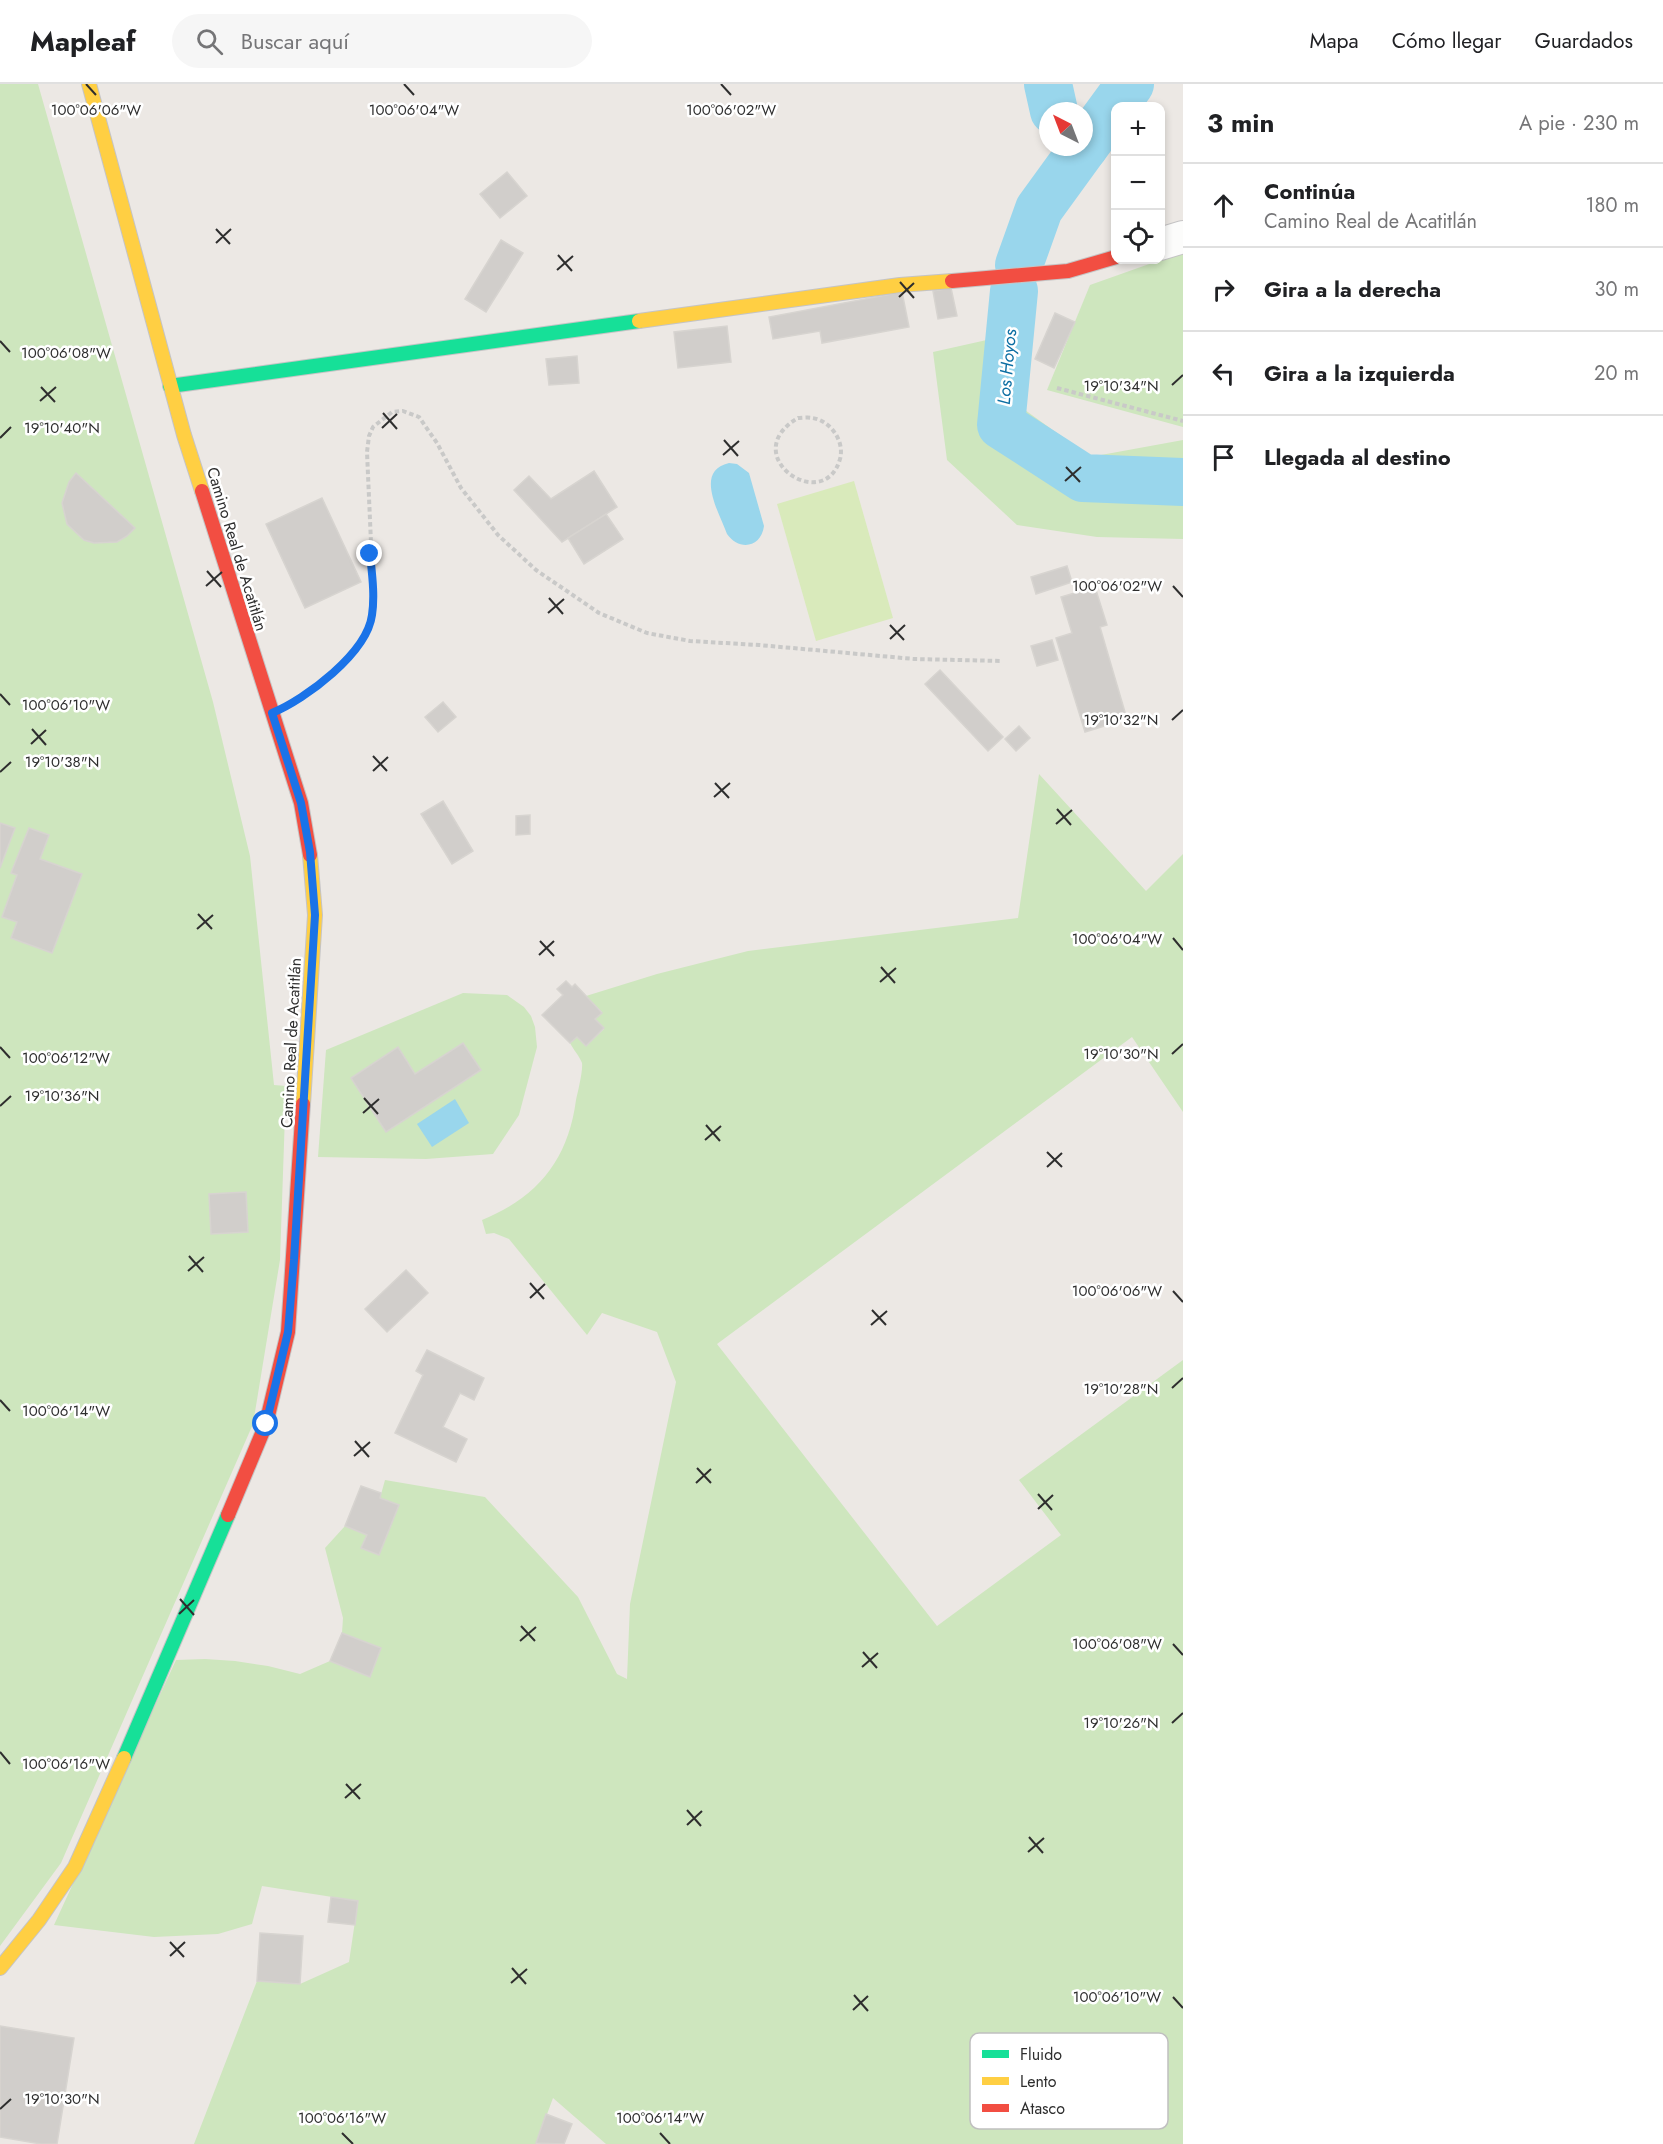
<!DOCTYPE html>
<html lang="es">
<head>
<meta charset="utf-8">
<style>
  :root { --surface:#fff; --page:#f6f6f6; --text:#202124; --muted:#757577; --line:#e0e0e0 }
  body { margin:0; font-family:Jost,sans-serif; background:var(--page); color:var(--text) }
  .controls { position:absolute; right:18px; top:18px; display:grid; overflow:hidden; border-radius:12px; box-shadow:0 3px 9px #0003 }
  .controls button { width:54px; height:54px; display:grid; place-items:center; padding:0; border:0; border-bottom:2px solid var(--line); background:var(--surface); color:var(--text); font:30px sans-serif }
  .compass { position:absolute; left:1039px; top:18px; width:54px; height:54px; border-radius:50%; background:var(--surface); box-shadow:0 3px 9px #0003; rotate:318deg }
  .stop { position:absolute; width:18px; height:18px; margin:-14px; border:4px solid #1a73e8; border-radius:50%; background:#fff }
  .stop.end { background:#1a73e8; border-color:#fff; box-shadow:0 2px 6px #0008 }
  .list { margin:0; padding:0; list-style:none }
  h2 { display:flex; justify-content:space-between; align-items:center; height:78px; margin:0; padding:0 24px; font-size:26px }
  h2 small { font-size:20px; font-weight:400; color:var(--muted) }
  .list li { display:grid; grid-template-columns:39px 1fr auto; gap:18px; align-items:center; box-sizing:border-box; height:84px; padding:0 24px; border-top:2px solid var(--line) }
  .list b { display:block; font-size:22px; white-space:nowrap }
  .list p { margin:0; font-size:20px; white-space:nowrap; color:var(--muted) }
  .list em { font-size:20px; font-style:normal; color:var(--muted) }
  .icon { flex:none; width:33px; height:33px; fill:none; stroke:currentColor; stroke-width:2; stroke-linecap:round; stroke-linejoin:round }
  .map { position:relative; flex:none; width:1183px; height:2060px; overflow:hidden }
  header { display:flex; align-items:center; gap:36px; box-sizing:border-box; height:84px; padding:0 30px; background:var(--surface); border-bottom:2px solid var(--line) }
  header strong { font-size:28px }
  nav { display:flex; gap:33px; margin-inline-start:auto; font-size:21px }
  .search { width:420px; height:54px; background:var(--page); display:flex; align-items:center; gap:15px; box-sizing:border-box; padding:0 21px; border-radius:33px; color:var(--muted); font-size:22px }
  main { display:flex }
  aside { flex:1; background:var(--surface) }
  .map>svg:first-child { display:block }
</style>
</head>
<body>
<header>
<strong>Mapleaf</strong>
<div class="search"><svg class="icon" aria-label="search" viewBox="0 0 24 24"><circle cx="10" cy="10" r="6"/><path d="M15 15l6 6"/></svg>Buscar aquí</div>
<nav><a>Mapa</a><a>Cómo llegar</a><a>Guardados</a></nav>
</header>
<main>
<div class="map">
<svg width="1183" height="2060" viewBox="0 0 1183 2060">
  <rect width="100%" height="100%" fill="#ece8e4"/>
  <g fill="#cee6be">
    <path d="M0 0H38L213 618 250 772 274 1001 286 1002 280 1176 253 1340 61 1779 0 1862Z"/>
    <path d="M1183 168V343L1047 306 1090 201Z"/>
    <path d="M1031 246 1025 326 1090 373 1183 356V455L1097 453 1017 441 947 376 933 268Z"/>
    <path d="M1039 690 1146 807 1183 770V1028L1132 953 717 1260 937 1542 1061 1451 1019 1396 1183 1276V2060H606L553 2014 536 2060H194L257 1897 300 1900 349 1878 358 1817 262 1802 252 1840 218 1850 154 1853 54 1841 176 1576 205 1575 235 1577 268 1582 300 1590 330 1577 342 1549 343 1534 325 1464 345 1442 367 1451 361 1464 379 1471 399 1421 380 1414 385 1396 485 1413 578 1513 617 1590 627 1595 630 1520 676 1298 657 1248 602 1229 587 1251 509 1155 494 1149 486 1150 482 1136C538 1113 568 1076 576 1016 578 1007 583 987 582 979 580 973 573 965 570 959L577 953 586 962 604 945 595 935 602 928 586 912 657 890 748 867 1018 834Z"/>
    <path d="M463 909 507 911 524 923 531 932 535 943 537 963 519 1031 493 1070 426 1075 318 1073 326 966Z"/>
  </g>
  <path fill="#d9eabb" d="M854 397 893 534 816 557 777 420Z"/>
  <g fill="#99d6ec">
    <path d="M729 379 737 380 749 389 764 442C761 464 739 467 727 450 719 428 694 387 729 379Z"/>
    <path d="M455 1015 469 1039 432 1063 417 1040Z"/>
  </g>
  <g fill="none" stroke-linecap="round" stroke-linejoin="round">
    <g stroke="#99d6ec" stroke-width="48">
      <path d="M1048 0 1054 27"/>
      <path d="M1084 63 1130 0"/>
      <path d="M1019 181 1039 125 1084 63"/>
      <path d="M1014 207 1001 341 1083 394 1183 398"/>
    </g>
  </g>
  <g fill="#d1cecb" stroke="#d7d4d0" stroke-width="1.5">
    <path d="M507 88 527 112 500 134 480 110Z"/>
    <path d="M501 156 523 169 486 228 465 215Z"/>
    <path d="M951 204 957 232 938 235 933 207Z"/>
    <path d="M902 208 909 243 822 259 820 247 773 255 769 233Z"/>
    <path d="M1055 229 1075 238 1054 284 1035 275Z"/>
    <path d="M727 242 731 278 678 284 674 248Z"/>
    <path d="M577 272 579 299 549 301 546 275Z"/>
    <path d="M594 387 617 423 562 458 514 406 529 392 551 415Z"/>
    <path d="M76 389 135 444 127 452 117 458 94 459 84 456 67 440 62 419 69 398Z"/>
    <path d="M322 414 361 498 305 524 266 440Z"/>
    <path d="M606 430 623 455 584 480 568 454Z"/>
    <path d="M1067 482 1072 498 1036 510 1031 493Z"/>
    <path d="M1095 503 1107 541 1100 543 1127 635 1085 648 1056 554 1072 549 1061 513Z"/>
    <path d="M1052 556 1058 576 1037 582 1031 562Z"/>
    <path d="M940 586 1003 653 988 667 925 600Z"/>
    <path d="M443 618 456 633 438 648 425 633Z"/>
    <path d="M1019 642 1030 654 1016 667 1005 655Z"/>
    <path d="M443 717 473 767 452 780 421 730Z"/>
    <path d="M530 731V750L516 751V732Z"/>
    <path d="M0 739 15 744 0 784Z"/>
    <path d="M29 744 49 751 40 775 82 790 52 869 11 854 17 838 2 833 17 791 11 789Z"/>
    <path d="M566 897 572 903 575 900 602 929 595 935 604 944 586 962 577 953 570 959 542 931 563 911 557 905Z"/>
    <path d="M463 959 481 986 386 1048 351 994 398 963 415 990Z"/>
    <path d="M246 1108 248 1148 211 1150 209 1110Z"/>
    <path d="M406 1186 428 1209 387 1248 365 1225Z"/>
    <path d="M427 1266 484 1294 474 1316 460 1309 443 1343 467 1355 456 1378 395 1349 423 1291 416 1287Z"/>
    <path d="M361 1402 381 1409 380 1414 399 1421 379 1471 361 1464 367 1451 345 1442Z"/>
    <path d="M342 1549 381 1564 370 1593 330 1577Z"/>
    <path d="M331 1813 358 1817 355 1841 328 1838Z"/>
    <path d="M260 1849 303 1852 300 1900 257 1897Z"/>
    <path d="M0 1942 74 1954 57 2060H41L0 2053Z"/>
    <path d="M546 2030 572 2040 564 2060 536 2059Z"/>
  </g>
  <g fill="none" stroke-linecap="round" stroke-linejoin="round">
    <defs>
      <path id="street" d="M1160 160 1183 153"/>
      <g id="fast">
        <path d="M170 302 639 237"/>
        <path d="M124 1674 228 1431"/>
      </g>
      <g id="slow">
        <path d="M89 0 184 351 202 407"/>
        <path d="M639 237 900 201 952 197"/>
        <path d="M303 1020 315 831 310 771"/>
        <path d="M0 1884 39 1836 75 1783 124 1674"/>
      </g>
      <g id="jam">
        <path d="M952 197 1068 187 1116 173"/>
        <path d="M202 407 301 719 310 771"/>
        <path d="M228 1431 266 1340 288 1248 303 1020"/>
      </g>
    </defs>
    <use href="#street" stroke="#c5c4c5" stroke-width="34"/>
    <use href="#fast" stroke="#c5c4c5" stroke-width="16"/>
    <use href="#slow" stroke="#c5c4c5" stroke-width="16"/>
    <use href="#jam" stroke="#c5c4c5" stroke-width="16"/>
    <g stroke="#c9c9c8" stroke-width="4" stroke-dasharray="4.5 3" stroke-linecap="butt">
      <path d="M1057 304 1183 337"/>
      <path d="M798 334C802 334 808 333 812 334 830 336 845 357 840 375 824 432 735 371 798 334Z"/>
      <path d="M299 615 321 599 359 562 372 533 373 504 367 368 369 352 373 343 392 328 403 327 419 333 437 359 461 404 498 451 536 486 599 529 647 549 690 557 759 561 914 575 1001 577"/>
    </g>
    <use href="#street" stroke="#fcfcfb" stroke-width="32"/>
    <use href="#fast" stroke="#16e098" stroke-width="14"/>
    <use href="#slow" stroke="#ffcf43" stroke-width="14"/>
    <use href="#jam" stroke="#f24e42" stroke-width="14"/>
  </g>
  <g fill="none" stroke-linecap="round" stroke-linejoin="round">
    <path stroke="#1a73e8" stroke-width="8" d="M266 1340 288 1248 294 1176 315 831 310 768 301 719 272 629C306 615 367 569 372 531 375 511 372 490 370 470"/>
  </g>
  <path fill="none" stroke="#2e2e2e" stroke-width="2" d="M86 0 96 11M404 0 414 11M721 0 731 11M216 145 230 160M216 159 231 145M558 171 572 187M557 186 573 172M900 198 914 214M899 213 914 199M0 257 10 268M1172 301 1183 291M41 303 55 318M40 317 56 303M383 329 397 345M382 344 397 330M0 354 11 343M724 356 738 372M723 371 739 357M1066 383 1080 398M1065 397 1081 383M207 487 221 503M206 502 222 488M1173 502 1183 513M549 514 563 530M548 529 564 515M890 541 904 556M890 555 905 541M0 610 10 621M1172 636 1183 626M32 645 46 661M31 660 46 646M373 672 387 687M373 687 388 673M0 688 11 678M715 699 729 714M714 713 730 699M1057 725 1071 741M1056 740 1072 726M198 830 212 845M197 845 213 831M1173 854 1183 866M540 857 554 872M539 871 554 857M881 883 895 899M880 898 896 884M0 963 10 974M1172 970 1183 960M364 1014 378 1030M0 1022 11 1012M363 1029 379 1015M706 1041 720 1057M705 1056 721 1042M1047 1068 1062 1083M1047 1083 1062 1069M189 1172 203 1188M188 1187 204 1173M530 1199 544 1215M1173 1207 1183 1218M530 1214 545 1200M872 1226 886 1241M871 1241 887 1227M1172 1304 1183 1294M0 1316 10 1327M355 1357 369 1373M354 1372 370 1358M697 1384 711 1399M696 1399 711 1385M1038 1410 1052 1426M1038 1425 1053 1411M180 1515 194 1531M179 1530 194 1516M521 1542 535 1557M520 1557 536 1543M1173 1560 1183 1571M863 1568 877 1584M862 1583 878 1569M1172 1639 1183 1629M0 1668 10 1680M346 1700 360 1715M345 1714 361 1700M687 1726 701 1742M687 1741 702 1727M1029 1753 1043 1769M1028 1768 1044 1754M170 1858 184 1873M170 1872 185 1858M512 1884 526 1900M511 1899 527 1885M854 1911 868 1927M1173 1913 1183 1924M853 1926 868 1912M0 2025 11 2015M342 2049 353 2060M660 2049 670 2060"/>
  <g text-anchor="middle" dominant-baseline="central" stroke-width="5" stroke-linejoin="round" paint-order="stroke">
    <g font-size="16" fill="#2e2e2e" stroke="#fff">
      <text transform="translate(237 465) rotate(73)">Camino Real de Acatitlán</text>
      <text transform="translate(291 959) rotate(-87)">Camino Real de Acatitlán</text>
    </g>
    <g font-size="18" font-style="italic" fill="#0d6fa3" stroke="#fff">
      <text transform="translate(1007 283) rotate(-85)">Los Hoyos</text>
    </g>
  </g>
  <rect x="970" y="1949" width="198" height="96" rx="9" fill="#fff" stroke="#c0c0c0" stroke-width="1.5"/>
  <rect x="982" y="1966" width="27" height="8" fill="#16e098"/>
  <rect x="982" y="1993" width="27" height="8" fill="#ffcf43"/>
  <rect x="982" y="2020" width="27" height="8" fill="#f24e42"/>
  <g font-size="16" fill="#2e2e2e">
    <text x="1020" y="1976">Fluido</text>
    <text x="1020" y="2003">Lento</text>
    <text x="1020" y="2030">Atasco</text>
  </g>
  <g font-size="15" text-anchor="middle" fill="#2e2e2e" stroke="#fff" stroke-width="5" stroke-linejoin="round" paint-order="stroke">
    <text x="414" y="31">100°06'04"W</text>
    <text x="731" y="31">100°06'02"W</text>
    <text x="96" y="31">100°06'06"W</text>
    <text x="66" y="274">100°06'08"W</text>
    <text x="1121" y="307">19°10'34"N</text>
    <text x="62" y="349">19°10'40"N</text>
    <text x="1117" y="507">100°06'02"W</text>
    <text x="66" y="626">100°06'10"W</text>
    <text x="1121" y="641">19°10'32"N</text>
    <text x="62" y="683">19°10'38"N</text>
    <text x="1117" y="860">100°06'04"W</text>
    <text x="1121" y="975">19°10'30"N</text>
    <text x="66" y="979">100°06'12"W</text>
    <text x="62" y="1017">19°10'36"N</text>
    <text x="1117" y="1212">100°06'06"W</text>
    <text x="1121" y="1310">19°10'28"N</text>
    <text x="66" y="1332">100°06'14"W</text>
    <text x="1117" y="1565">100°06'08"W</text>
    <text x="1121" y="1644">19°10'26"N</text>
    <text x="66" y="1685">100°06'16"W</text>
    <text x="1117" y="1918">100°06'10"W</text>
    <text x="62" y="2020">19°10'30"N</text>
    <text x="342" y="2039">100°06'16"W</text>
    <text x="660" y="2039">100°06'14"W</text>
  </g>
</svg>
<div class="controls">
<button>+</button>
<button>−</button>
<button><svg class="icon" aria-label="locate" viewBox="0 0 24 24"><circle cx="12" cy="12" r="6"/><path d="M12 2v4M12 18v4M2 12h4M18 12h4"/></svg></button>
</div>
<svg class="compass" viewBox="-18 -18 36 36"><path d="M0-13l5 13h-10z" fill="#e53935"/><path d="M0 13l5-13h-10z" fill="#757577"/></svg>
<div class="stop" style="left:266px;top:1340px"></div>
<div class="stop end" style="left:370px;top:470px"></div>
</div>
<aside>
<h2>3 min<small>A pie · 230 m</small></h2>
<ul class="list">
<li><svg class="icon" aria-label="ahead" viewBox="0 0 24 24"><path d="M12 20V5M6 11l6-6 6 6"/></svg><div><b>Continúa</b><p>Camino Real de Acatitlán</p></div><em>180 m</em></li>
<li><svg class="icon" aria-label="right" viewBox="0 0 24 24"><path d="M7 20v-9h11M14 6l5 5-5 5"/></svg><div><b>Gira a la derecha</b></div><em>30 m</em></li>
<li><svg class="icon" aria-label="left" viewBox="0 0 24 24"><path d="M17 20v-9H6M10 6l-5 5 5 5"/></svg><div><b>Gira a la izquierda</b></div><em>20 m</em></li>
<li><svg class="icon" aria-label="arrive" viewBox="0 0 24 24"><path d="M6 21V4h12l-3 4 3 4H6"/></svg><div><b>Llegada al destino</b></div></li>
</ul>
</aside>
</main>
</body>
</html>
